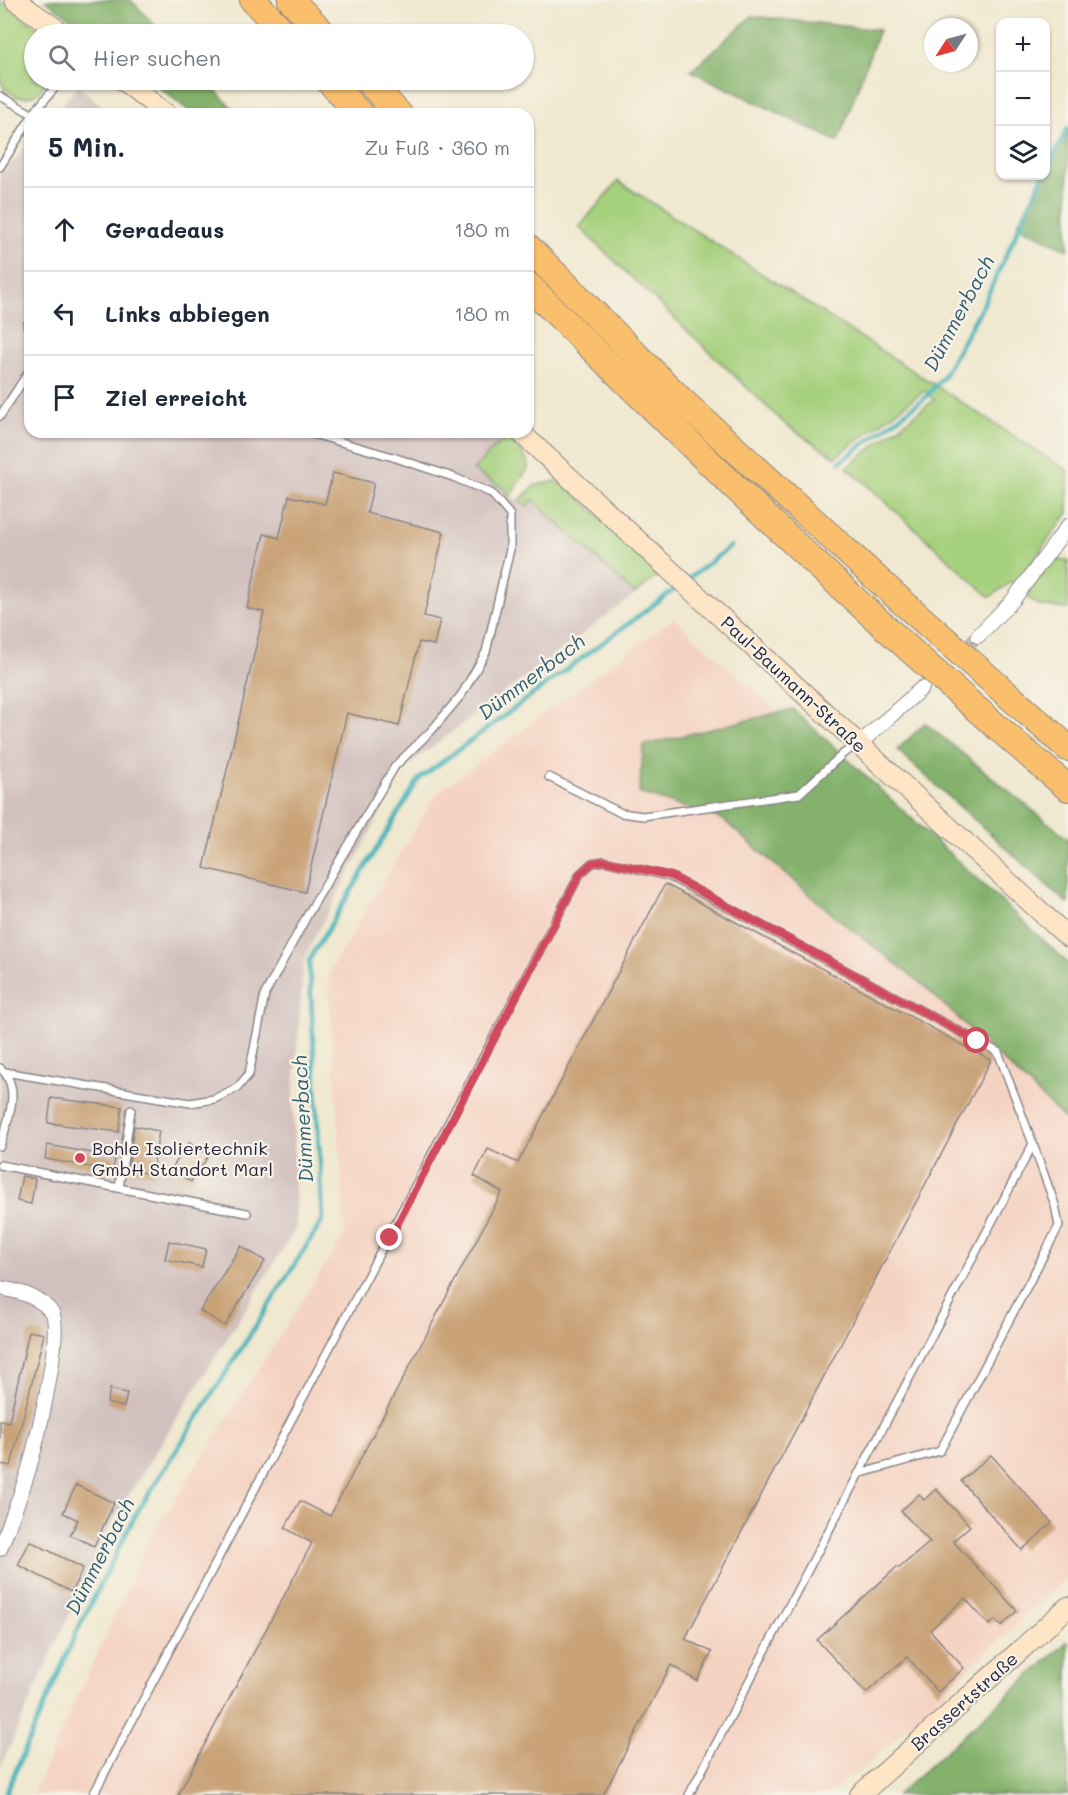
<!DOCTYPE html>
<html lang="de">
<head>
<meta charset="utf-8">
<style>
  :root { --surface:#fff; --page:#f6f6f7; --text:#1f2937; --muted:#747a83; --line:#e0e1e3 }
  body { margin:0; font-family:Mali,sans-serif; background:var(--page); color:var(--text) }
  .controls { position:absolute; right:18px; top:18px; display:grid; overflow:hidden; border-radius:12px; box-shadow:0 2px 4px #0004 }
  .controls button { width:54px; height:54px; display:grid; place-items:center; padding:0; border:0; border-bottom:2px solid var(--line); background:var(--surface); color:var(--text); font:30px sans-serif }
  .compass { position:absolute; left:924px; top:18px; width:54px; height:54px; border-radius:50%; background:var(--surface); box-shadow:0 2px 4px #0004; rotate:234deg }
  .stop { position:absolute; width:18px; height:18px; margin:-14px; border:4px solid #d1495b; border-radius:50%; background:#fff }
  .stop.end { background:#d1495b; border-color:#fff; box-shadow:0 2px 6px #0008 }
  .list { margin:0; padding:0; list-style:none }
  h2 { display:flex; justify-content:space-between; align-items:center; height:78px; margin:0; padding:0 24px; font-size:26px }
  h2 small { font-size:20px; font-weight:400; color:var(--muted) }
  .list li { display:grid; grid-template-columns:39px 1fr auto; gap:18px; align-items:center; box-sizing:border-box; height:84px; padding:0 24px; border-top:2px solid var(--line) }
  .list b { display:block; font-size:22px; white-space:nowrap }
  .list em { font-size:20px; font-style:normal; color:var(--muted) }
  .icon { flex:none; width:33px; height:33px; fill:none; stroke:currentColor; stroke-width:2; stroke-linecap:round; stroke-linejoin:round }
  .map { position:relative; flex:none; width:1068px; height:1795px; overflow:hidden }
  .search { position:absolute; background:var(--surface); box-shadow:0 2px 4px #0004; left:24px; top:24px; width:510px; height:66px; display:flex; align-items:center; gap:15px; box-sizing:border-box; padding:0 21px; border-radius:33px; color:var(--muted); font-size:22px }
  .panel { position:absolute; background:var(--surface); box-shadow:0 2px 4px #0004; left:24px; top:108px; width:510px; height:330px; border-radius:18px }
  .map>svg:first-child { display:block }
</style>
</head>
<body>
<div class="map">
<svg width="1068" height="1795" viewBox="0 0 1068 1795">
  <rect width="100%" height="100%" fill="#f7f3e8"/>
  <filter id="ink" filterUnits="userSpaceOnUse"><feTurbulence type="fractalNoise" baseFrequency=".0167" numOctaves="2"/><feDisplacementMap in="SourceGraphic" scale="12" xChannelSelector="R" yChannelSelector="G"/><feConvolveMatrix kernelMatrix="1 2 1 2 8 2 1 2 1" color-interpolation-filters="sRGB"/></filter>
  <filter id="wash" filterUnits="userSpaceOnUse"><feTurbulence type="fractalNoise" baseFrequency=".008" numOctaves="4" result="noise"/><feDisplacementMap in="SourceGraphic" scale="24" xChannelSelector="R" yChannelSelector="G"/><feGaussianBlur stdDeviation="1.35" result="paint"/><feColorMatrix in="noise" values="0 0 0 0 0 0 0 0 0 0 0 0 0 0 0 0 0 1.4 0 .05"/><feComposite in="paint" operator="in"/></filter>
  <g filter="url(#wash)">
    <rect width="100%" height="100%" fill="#f0e8cf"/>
    <path fill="#f5d3c2" d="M674 618 1068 976V1576L860 1771 848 1777 827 1795H32L151 1537 345 1234 328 973 437 793Z"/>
    <g fill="#d1c0bd">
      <path d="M78 86 112 114H54Z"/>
      <path d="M30 142V432H489L500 442 474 470 526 506 533 500 637 593 404 768 304 958 293 1102 296 1228 108 1528 0 1768V170L4 172Z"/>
    </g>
    <g fill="#a5d07c" stroke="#64795c" stroke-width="1.5">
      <path d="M0 1 46 34H34V80H49L36 94 27 97H17L4 88 0 80Z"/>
      <path d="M618 181 1068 471V513L1015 584 1011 582 990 597 847 467 934 400 924 391 835 457 786 425 579 227Z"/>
      <path d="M511 438 527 460 529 467 510 496 505 493 506 490 473 470 500 442Z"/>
      <path d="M556 481 570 489 661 573 635 594 533 500 526 506 519 501 534 486Z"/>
      <path d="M1051 560H1068V609L1040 606 1028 598 1027 594Z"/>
    </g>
    <g fill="#84b26c" stroke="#536a54" stroke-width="1.5">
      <path d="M45 0H131L163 34H93Z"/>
      <path d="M752 16 879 30 838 142 691 71Z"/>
      <path d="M150 80H205L238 114H193Z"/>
      <path d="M1068 130V250L1017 225Z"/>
      <path d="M793 709 1068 963V1122L922 984 837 918 722 819 639 793 644 745Z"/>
      <path d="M925 723 1068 839V904L897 750Z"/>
      <path d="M1068 1641V1795H897Z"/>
    </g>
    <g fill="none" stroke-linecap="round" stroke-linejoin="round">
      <g stroke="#43b3b9" stroke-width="4.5">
        <path d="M1046 171 1068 128"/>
        <path d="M840 462 926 397 943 377 983 305 1043 176"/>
        <path d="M688 579 731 546"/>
        <path d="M5 1795 76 1633 136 1514 323 1220 309 960 419 779 679 586"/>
      </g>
    </g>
    <g id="blocks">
      <g fill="#c9a277">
        <path d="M333 473 374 483 367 513 444 532 424 616 440 620 434 645 419 642 399 726 347 713 305 892 204 868 264 612 247 608 264 534 279 538 289 496 325 504Z"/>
        <path d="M665 884 991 1060 685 1639 712 1652 697 1681 671 1665 603 1795H178L312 1543 285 1528 300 1501 330 1516 502 1192 474 1176 488 1149 518 1163Z"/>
        <path d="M51 1098 122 1107 119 1132 48 1123Z"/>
        <path d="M134 1126 159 1131 152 1174 128 1170Z"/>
        <path d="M190 1142 209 1155 191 1182 171 1169Z"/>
        <path d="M47 1145 115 1157 113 1171 45 1159Z"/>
        <path d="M22 1176 35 1179 31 1204 17 1201Z"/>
        <path d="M169 1241 206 1249 202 1267 165 1259Z"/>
        <path d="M241 1246 265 1261 225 1326 200 1311Z"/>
        <path d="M29 1331 44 1334 11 1466 0 1464V1420L9 1422Z"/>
        <path d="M110 1389 127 1393 124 1407 107 1403Z"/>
        <path d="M991 1455 1052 1523 1022 1550 961 1481Z"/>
        <path d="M76 1485 114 1503 94 1546 70 1535 78 1520 63 1513Z"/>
        <path d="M936 1489 970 1526 953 1541 1017 1611 1001 1626 995 1620 989 1625 965 1598 930 1630 964 1668 938 1692 907 1657 866 1693 817 1640 897 1567 899 1568 930 1542 901 1511 919 1494 924 1500Z"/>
        <path d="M30 1541 83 1568 71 1592 18 1565Z"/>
      </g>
    </g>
  </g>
  <g filter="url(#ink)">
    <use href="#blocks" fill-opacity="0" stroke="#898585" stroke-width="1.5"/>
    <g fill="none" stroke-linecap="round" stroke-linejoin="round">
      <path stroke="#c7c0b1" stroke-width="14" stroke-dasharray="14 7" stroke-linecap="butt" d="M934 676 978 636"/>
      <defs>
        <g id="lane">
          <path d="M0 96 32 114"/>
          <path d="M33 114 61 80"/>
          <path d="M0 167 30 119"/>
          <path d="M27 325 30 330"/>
          <path d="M0 416 30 370"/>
          <path d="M549 777 621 813 643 816 799 794 844 753 857 745"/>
          <path d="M0 1068C23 1087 7 1123 0 1146"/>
          <path d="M5 1072 190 1103 214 1099 237 1088 249 1074 265 994 308 914 395 766 432 730 462 694 486 652 510 549V515L491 493 453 477 393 457 306 432"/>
          <path d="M0 1165 247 1213"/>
          <path d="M119 1188 131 1110"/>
          <path d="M858 1474 940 1451 1059 1226 1055 1205 1033 1144"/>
          <path d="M93 1795 580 874 592 863 604 861 671 877 998 1052 1033 1144 689 1795"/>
        </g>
        <g id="street">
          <path d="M978 636 1013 600 1068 526"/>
          <path d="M859 744 922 688"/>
          <path d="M0 1288C19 1291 41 1297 52 1313 64 1331 35 1450 27 1475 19 1500 9 1525 0 1549"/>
        </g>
        <g id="secondary">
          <path d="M15 0 63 34"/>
          <path d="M123 80 166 114"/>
          <path d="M520 432 1068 937"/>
          <path d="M860 1795 1068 1607"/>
        </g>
        <g id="highway">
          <path d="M253 0 285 34"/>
          <path d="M291 0 324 34"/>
          <path d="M328 80 360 114"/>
          <path d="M367 80 399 114"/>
          <path d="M528 247 680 399 899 599 1068 748"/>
          <path d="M528 285C703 459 880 629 1068 788"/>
        </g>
      </defs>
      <use href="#lane" stroke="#898585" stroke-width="10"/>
      <use href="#street" stroke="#898585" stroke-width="16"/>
      <use href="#secondary" stroke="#898585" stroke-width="22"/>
      <use href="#highway" stroke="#898585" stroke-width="28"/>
      <use href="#lane" stroke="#fff" stroke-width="7"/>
      <use href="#street" stroke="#fff" stroke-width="14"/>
      <use href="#secondary" stroke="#fde5c5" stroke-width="20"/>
      <use href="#highway" stroke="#f9bf6d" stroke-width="26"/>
    </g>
  </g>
  <g fill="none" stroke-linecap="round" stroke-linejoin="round" filter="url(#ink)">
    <path stroke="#d1495b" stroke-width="8" d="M390 1238 580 874 592 863 604 861 671 876 977 1041"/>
  </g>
  <circle fill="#d1495b" stroke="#f7f3e8" stroke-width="2" cx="80" cy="1158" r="6"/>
  <g text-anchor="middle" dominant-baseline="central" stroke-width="4.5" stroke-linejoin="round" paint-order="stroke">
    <g font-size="18" fill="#22223b" stroke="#f7f3e8">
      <text transform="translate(794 684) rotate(43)">Paul-Baumann-Straße</text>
      <text transform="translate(964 1701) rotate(-42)">Brassertstraße</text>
    </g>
    <g font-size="18" fill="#22223b" stroke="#f7f3e8" text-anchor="start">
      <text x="92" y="1148">Bohle Isoliertechnik<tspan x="92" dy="21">GmbH Standort Marl</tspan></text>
    </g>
    <g font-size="20" font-style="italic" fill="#2f5c6d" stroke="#f7f3e8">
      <text transform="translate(958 313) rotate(-62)">Dümmerbach</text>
      <text transform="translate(531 676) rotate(-37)">Dümmerbach</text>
      <text transform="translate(302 1119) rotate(-93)">Dümmerbach</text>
      <text transform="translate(99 1556) rotate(-63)">Dümmerbach</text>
    </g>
  </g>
</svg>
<div class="controls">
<button>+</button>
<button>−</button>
<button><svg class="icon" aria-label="layers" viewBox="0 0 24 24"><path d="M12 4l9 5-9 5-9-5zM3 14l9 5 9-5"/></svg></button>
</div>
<svg class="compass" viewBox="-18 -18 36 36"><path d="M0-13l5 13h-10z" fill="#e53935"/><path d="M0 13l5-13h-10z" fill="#747a83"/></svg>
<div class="stop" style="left:977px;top:1041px"></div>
<div class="stop end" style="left:390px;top:1238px"></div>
<div class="search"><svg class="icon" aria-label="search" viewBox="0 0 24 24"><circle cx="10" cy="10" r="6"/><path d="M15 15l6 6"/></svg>Hier suchen</div>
<section class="panel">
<h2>5 Min.<small>Zu Fuß · 360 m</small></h2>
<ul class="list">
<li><svg class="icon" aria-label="ahead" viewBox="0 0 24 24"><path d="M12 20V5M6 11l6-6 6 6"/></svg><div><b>Geradeaus</b></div><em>180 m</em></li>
<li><svg class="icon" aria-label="left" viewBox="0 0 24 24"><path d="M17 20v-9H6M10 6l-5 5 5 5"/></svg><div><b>Links abbiegen</b></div><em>180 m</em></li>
<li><svg class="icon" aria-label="arrive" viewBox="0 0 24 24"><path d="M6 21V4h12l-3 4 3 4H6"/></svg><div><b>Ziel erreicht</b></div></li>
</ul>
</section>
</div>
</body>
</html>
